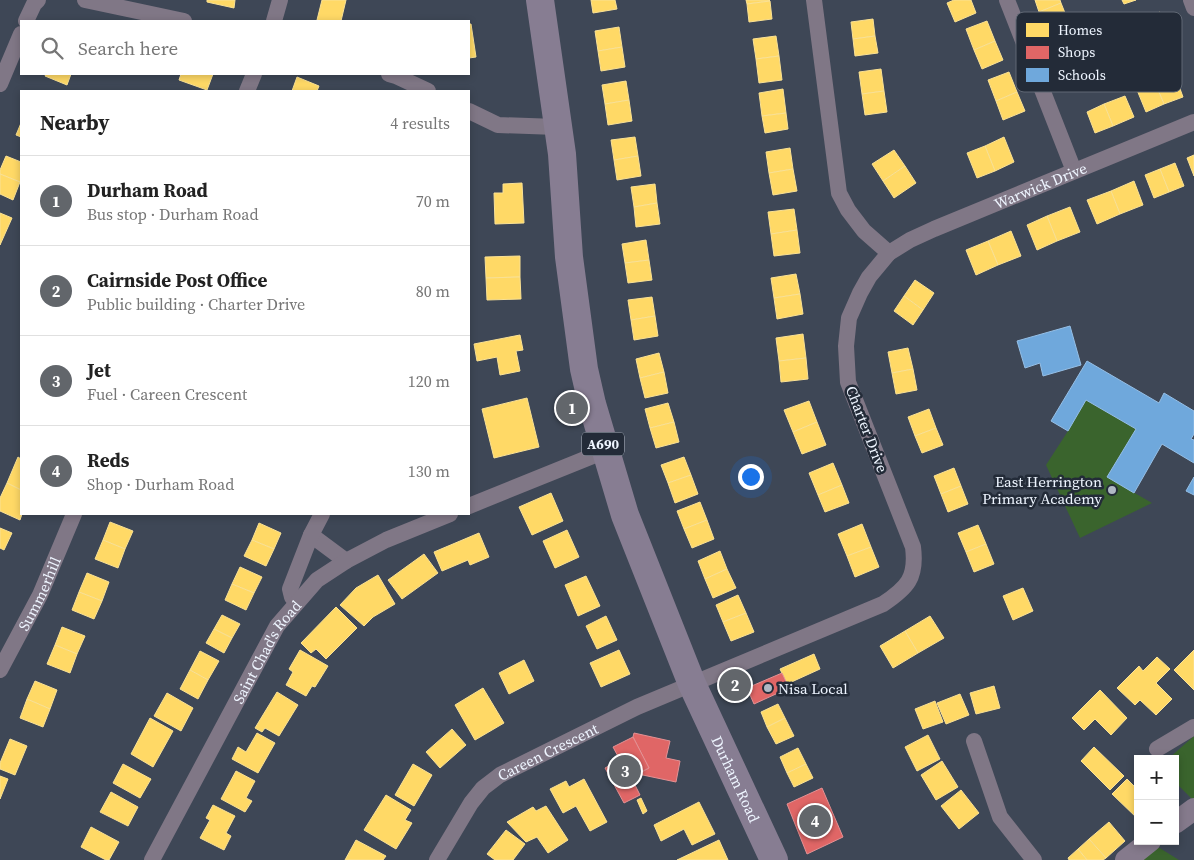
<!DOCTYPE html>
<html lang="en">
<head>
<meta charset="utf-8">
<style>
  :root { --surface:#fff; --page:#f2f2f2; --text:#222; --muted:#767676; --line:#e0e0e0; --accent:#62666b }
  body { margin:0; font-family:"Source Serif 4",serif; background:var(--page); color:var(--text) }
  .controls { position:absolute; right:15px; bottom:15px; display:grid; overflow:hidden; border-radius:0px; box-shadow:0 2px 8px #0003 }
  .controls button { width:45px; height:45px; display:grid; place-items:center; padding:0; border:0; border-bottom:1px solid var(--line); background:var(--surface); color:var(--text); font:25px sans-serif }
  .you { position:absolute; left:750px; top:476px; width:18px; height:18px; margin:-12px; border:4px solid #fff; border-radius:50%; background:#1a73e8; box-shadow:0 0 0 8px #1a73e833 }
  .badge { display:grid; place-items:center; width:32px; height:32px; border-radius:50%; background:var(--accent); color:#fff; font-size:16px; font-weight:700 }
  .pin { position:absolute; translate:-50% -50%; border:2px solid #fff; box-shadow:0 1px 5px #0006 }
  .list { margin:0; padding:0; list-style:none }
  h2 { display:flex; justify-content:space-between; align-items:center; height:65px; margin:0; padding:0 20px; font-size:21px }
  h2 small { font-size:16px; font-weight:400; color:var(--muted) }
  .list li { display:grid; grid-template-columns:32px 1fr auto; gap:15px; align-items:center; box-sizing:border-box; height:90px; padding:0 20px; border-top:1px solid var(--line) }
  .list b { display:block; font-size:19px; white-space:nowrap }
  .list p { margin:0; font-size:16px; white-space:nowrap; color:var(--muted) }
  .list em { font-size:16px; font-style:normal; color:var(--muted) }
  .icon { flex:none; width:28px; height:28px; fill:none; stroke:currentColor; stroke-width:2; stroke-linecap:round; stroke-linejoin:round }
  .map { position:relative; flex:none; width:1194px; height:860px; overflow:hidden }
  .search { position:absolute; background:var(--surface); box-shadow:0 2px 8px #0003; left:20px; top:20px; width:450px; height:55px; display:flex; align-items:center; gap:12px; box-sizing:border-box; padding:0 18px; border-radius:0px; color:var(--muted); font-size:19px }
  .panel { position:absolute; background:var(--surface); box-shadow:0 2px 8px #0003; left:20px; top:90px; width:450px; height:425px; border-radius:0px }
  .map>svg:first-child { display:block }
</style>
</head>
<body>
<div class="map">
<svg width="1194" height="860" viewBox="0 0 1194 860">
  <rect width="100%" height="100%" fill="#3e4756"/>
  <g fill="#3a642d">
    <path d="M1086 400 1136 429 1107 477 1152 503 1080 538 1046 465 1068 431Z"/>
    <path d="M1194 736V801L1175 782V759H1168Z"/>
    <path d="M1150 842 1179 860H1140Z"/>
  </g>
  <g fill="#ffd966" stroke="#fae194">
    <path d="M207 0H235L234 8 207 2Z"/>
    <path d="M322 0H346L341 21H322L317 20Z"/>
    <path d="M591 0H615L617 9 593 13Z"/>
    <path d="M746 0H769L770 1 747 4Z"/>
    <path d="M954 0H971L976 13 955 22 947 3Z"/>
    <path d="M1035 0H1060L1061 3 1039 12Z"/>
    <path d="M1122 0H1136L1124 4Z"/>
    <path d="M770 1 772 19 749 22 747 4Z"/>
    <path d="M1061 3 1069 23 1047 31 1039 12Z"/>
    <path d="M1160 12 1167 30 1141 39 1135 21Z"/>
    <path d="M873 19 875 36 853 39 851 22Z"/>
    <path d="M987 21 995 41 974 50 966 29Z"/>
    <path d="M469 24H471L476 57 469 58Z"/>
    <path d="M619 27 622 47 598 51 595 31Z"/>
    <path d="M776 36 779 56 756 59 753 39Z"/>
    <path d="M875 36 878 53 855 56 853 39Z"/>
    <path d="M995 41 1003 60 982 69 974 50Z"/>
    <path d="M622 47 625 67 601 71 598 51Z"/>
    <path d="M779 56 782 80 759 83 756 59Z"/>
    <path d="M881 69 884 91 862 94 859 72Z"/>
    <path d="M1009 72 1017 92 996 101 988 80Z"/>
    <path d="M46 74H71L67 85 45 76Z"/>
    <path d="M181 74H213L207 90 179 80Z"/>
    <path d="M1175 75 1183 97 1164 104 1155 83Z"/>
    <path d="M297 77 319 86 317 91H292Z"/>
    <path d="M626 81 629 100 605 104 602 85Z"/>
    <path d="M1155 83 1164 104 1146 112 1137 90Z"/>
    <path d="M783 89 786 113 762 116 759 93Z"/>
    <path d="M884 91 887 112 865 115 862 94Z"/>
    <path d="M1017 92 1025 111 1003 120 996 101Z"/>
    <path d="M1125 96 1134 117 1113 126 1104 104Z"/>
    <path d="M629 100 632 121 608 125 605 104Z"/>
    <path d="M1104 104 1113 126 1095 133 1087 112Z"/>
    <path d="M786 113 788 129 765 133 762 116Z"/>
    <path d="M21 123V137L16 135Z"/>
    <path d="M635 137 638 156 614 160 611 140Z"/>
    <path d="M1004 137 1014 162 995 171 985 146Z"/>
    <path d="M985 146 995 171 977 178 967 153Z"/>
    <path d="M790 148 793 169 769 173 766 152Z"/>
    <path d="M894 150 905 166 883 181 872 164Z"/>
    <path d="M1194 155V176L1187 158Z"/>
    <path d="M6 156 21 162V179L20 182 0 174V170Z"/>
    <path d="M638 156 641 176 617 180 614 160Z"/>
    <path d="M1175 163 1184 186 1169 192 1160 169Z"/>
    <path d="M905 166 916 183 894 198 883 181Z"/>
    <path d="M793 169 797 191 773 195 769 173Z"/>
    <path d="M1160 169 1169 192 1154 198 1145 175Z"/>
    <path d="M0 174 20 182 13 200 0 194Z"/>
    <path d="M1134 181 1143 205 1120 214 1111 191Z"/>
    <path d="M522 183 524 223 495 224 494 193H503V184Z"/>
    <path d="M655 184 657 203 634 207 631 187Z"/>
    <path d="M1111 191 1120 214 1097 224 1087 200Z"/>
    <path d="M657 203 660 224 636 227 634 207Z"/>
    <path d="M1070 207 1080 232 1057 241 1047 216Z"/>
    <path d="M794 209 797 230 771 234 768 212Z"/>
    <path d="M0 213 12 218 0 245Z"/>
    <path d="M1047 216 1057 241 1037 250 1027 225Z"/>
    <path d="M797 230 800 253 774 256 771 234Z"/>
    <path d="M1011 231 1021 256 998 265 988 241Z"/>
    <path d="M646 240 649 260 625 263 622 244Z"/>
    <path d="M988 241 998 265 976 275 966 250Z"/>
    <path d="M520 256V277L486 278 485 257Z"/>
    <path d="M649 260 652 280 628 283 625 263Z"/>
    <path d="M796 274 800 294 774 298 771 278Z"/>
    <path d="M520 277 521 299 487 300 486 278Z"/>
    <path d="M915 280 934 293 923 310 904 296Z"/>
    <path d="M800 294 803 314 777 319 774 298Z"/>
    <path d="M904 296 923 310 913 325 894 311Z"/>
    <path d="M652 297 655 316 631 320 628 300Z"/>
    <path d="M655 316 658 336 634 340 631 320Z"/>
    <path d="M803 334 806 358 779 361 776 338Z"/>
    <path d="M520 335 523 350 516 351 520 371 500 375 497 357 477 361 474 344Z"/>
    <path d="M908 348 913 369 892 373 888 352Z"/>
    <path d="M659 353 664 372 640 378 636 359Z"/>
    <path d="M806 358 808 379 781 382 779 361Z"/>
    <path d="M913 369 917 390 896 394 892 373Z"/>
    <path d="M664 372 668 393 645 398 640 378Z"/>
    <path d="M527 398 539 447 494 458 482 409Z"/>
    <path d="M809 401 817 422 793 432 784 410Z"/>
    <path d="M668 403 674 422 650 428 645 409Z"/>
    <path d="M929 409 936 428 915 436 908 417Z"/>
    <path d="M674 422 679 442 656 448 650 428Z"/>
    <path d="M817 422 826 445 802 454 793 432Z"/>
    <path d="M936 428 943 445 922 453 915 436Z"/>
    <path d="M18 457 21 459V490L7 483Z"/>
    <path d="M684 457 691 475 668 483 661 465Z"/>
    <path d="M833 463 842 485 818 495 809 473Z"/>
    <path d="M954 468 961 486 941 494 934 476Z"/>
    <path d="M691 475 698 494 675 503 668 483Z"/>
    <path d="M7 483 21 490V514H22L20 520 0 511V498Z"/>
    <path d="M842 485 849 503 825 512 818 495Z"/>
    <path d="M961 486 968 504 948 512 941 494Z"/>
    <path d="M551 493 563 521 532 535 519 507Z"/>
    <path d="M700 502 707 520 684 529 677 511Z"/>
    <path d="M707 520 714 539 692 548 684 529Z"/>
    <path d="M110 522 133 531 125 549 103 540Z"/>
    <path d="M259 523 281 533 274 549 252 540Z"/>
    <path d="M862 524 871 547 847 556 838 534Z"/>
    <path d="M978 525 986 544 966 552 958 533Z"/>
    <path d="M0 528 12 533 4 550 0 548Z"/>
    <path d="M567 530 579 557 555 568 543 541Z"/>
    <path d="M479 533 489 557 470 565 468 560 442 571 434 552Z"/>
    <path d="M103 540 125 549 118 568 95 559Z"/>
    <path d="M252 540 274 549 266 566 244 556Z"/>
    <path d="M986 544 994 564 974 572 966 552Z"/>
    <path d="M871 547 879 567 855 577 847 556Z"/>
    <path d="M720 551 727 569 705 579 698 561Z"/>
    <path d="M424 554 438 573 402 599 388 580Z"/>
    <path d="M240 567 262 577 254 593 232 584Z"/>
    <path d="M727 569 736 588 713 598 705 579Z"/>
    <path d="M87 573 109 582 102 601 79 592Z"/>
    <path d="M378 575 395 604 373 617 364 626 340 605 356 588Z"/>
    <path d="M586 576 600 606 578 616 565 585Z"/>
    <path d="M232 584 254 593 246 610 225 600Z"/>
    <path d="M1023 588 1033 611 1013 620 1003 596Z"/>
    <path d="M79 592 102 601 94 619 72 610Z"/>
    <path d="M738 595 746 613 723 622 716 605Z"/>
    <path d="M336 607 357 628 326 659 316 649 311 653 301 643Z"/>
    <path d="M746 613 754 632 731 641 723 622Z"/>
    <path d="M222 615 240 624 232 638 214 629Z"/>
    <path d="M606 616 617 640 597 649 586 626Z"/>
    <path d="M930 616 944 638 918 653 905 631Z"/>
    <path d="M62 627 85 636 77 654 55 645Z"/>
    <path d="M214 629 232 638 224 653 206 643Z"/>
    <path d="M905 631 918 653 893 668 880 646Z"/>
    <path d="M55 645 77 654 70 673 47 664Z"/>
    <path d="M300 650 328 666 315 687 312 686 306 696 286 685 293 672 289 669Z"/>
    <path d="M619 650 630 674 601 687 590 663Z"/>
    <path d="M1194 650V690L1174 670Z"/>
    <path d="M200 651 219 661 208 680 190 670Z"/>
    <path d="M814 654 820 669 787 684 780 669Z"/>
    <path d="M1157 657 1170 669 1156 683 1172 699 1156 715 1140 700 1135 705 1117 688 1139 666 1143 671Z"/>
    <path d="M524 660 534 681 509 694 499 673Z"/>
    <path d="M190 670 208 680 198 699 180 689Z"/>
    <path d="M35 681 57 690 50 709 27 699Z"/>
    <path d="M994 686 1000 708 976 714 970 693Z"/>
    <path d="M483 688 504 723 475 740 455 705Z"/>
    <path d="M1100 690 1127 718 1111 735 1095 719 1084 730 1072 718Z"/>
    <path d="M277 692 298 705 279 736 265 728 262 732 255 728Z"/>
    <path d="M167 693 193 708 181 731 154 716Z"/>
    <path d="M960 694 969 715 946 724 937 703Z"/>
    <path d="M27 699 50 709 43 727 20 718Z"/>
    <path d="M935 701 943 722 923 729 915 709Z"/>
    <path d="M778 704 785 718 767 727 761 712Z"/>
    <path d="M150 718 173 731 153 767 131 754Z"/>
    <path d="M785 718 794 736 776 744 767 727Z"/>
    <path d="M452 729 466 745 440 768 426 752Z"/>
    <path d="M257 733 275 743 258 773 232 759 238 747 246 752Z"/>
    <path d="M928 735 940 759 917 771 905 747Z"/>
    <path d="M10 739 27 746 15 775 0 769V763Z"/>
    <path d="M1094 747 1124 776 1110 790 1081 761Z"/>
    <path d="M798 748 806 764 787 773 780 757Z"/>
    <path d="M942 761 958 787 936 800 921 775Z"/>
    <path d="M123 764 151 779 140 798 113 783Z"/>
    <path d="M413 764 432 775 414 806 395 795Z"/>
    <path d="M806 764 813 778 794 787 787 773Z"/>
    <path d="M236 771 255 781 246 798 252 801 245 812 221 799Z"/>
    <path d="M0 776 8 779 0 799Z"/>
    <path d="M584 779 607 822 590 831 576 806 563 813 550 789 566 781 569 787Z"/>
    <path d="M1127 779 1137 789 1138 788V819L1112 794Z"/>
    <path d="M961 790 979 813 959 829 941 806Z"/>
    <path d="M111 792 138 807 128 826 100 812Z"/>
    <path d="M386 795 411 810 405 820 412 823 396 849 364 830Z"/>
    <path d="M641 798 647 811 643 814 637 800Z"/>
    <path d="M699 802 715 834 692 845 684 829 661 841 654 825Z"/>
    <path d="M213 805 235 816 226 833 231 836 224 850 200 838 210 820 206 818Z"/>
    <path d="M546 806 568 840 548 853 537 837 526 842 507 822 533 807 536 811Z"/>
    <path d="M1109 822 1125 841 1106 858 1089 839Z"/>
    <path d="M91 827 119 842 109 860H106L81 847Z"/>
    <path d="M506 830 525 844 513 860H495L487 854Z"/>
    <path d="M1089 839 1106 858 1103 860H1087L1078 849Z"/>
    <path d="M356 840 386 856 383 860H345Z"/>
    <path d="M719 840 728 860H677Z"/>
    <path d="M1078 849 1087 860H1069L1068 858Z"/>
  </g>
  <g fill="#e06666" stroke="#e49194">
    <path d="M782 673 789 688 754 704 747 688Z"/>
    <path d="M634 733 670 741 666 758 680 761 676 782 638 774 649 768 633 737Z"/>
    <path d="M633 737 649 768 631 777 640 795 624 803 605 768 620 760 613 747Z"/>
    <path d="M822 788 843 837 807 854 787 804Z"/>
  </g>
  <g fill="#6fa8dc" stroke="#95bfe6">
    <path d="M1070 326 1081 365 1043 376 1040 363 1025 368 1017 341Z"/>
    <path d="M1087 361 1159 403 1164 393 1194 411V434L1191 439 1194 440V463L1162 444 1134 493 1107 477 1136 429 1086 400 1068 431 1051 421Z"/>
    <path d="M1194 477V495L1186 491Z"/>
  </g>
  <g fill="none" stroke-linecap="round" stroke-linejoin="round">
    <g stroke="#807786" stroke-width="16">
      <path d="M85 0 184 21"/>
      <path d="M1007 0 1074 171"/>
      <path d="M1191 0 1194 8"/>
      <path d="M26 21 34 4 38 0"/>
      <path d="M274 21 280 0"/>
      <path d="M389 74 396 76 428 91"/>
      <path d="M0 84 21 34"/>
      <path d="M247 91 254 74"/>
      <path d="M469 111 498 125 557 127"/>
      <path id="s1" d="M889 253 910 240 934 229 1194 122"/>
      <path d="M469 506 605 451"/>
      <path d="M311 535 346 561"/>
      <path d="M297 602 292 597 290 589 311 535 322 514"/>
      <path id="s2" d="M0 670 40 595 74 514"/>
      <path d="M974 741 1000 817 1034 860"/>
      <path d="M1157 749 1194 727"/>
      <path id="s3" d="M152 860 277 626 317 580 346 561 386 540 450 514"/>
      <path id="s4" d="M437 860 471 803 483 788 500 775 637 707 883 604C907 588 917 578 913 547L848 382 846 346 849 318 860 293 869 277 889 253 864 231 848 210 839 193 814 0"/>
    </g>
    <g stroke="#857a8c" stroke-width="22">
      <path d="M1175 823 1194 809"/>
      <path d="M1126 860 1150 841"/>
    </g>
    <path stroke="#877d92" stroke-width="28" id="s5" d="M540 0 562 154 569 257 584 369 592 404 625 515 692 684 774 860"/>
  </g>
  <g fill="#b0b8c4" stroke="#232b38" stroke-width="2">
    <circle cx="1112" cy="490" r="5"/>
    <circle cx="768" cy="688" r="5"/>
  </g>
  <g text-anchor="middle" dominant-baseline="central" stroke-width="5" stroke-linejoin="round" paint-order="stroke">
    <rect fill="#232b38" stroke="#b1b8c3" stroke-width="1" x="582" y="432.5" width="42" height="23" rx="4"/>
    <g font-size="14" font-weight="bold" fill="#eef5ff">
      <text x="603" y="444">A690</text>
    </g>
    <g font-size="15" fill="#eef5ff" stroke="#232b38">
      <text stroke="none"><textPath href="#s1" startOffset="166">Warwick Drive</textPath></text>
      <text transform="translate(867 429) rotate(69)">Charter Drive</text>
      <text stroke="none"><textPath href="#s2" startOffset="86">Summerhill</textPath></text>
      <text stroke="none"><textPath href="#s3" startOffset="238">Saint Chad's Road</textPath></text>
      <text stroke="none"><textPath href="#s4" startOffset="160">Careen Crescent</textPath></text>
      <text stroke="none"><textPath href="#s5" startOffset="810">Durham Road</textPath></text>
    </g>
    <g font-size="15" fill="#eef5ff" stroke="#232b38" text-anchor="end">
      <text x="1102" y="481">East Herrington<tspan x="1102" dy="17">Primary Academy</tspan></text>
      <text x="778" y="688" text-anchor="start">Nisa Local</text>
    </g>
  </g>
  <rect x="1016" y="12" width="166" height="80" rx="8" fill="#232b38" stroke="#606874" stroke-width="1"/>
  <rect x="1026" y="23" width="23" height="14" fill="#ffd966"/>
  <rect x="1026" y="46" width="23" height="13" fill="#e06666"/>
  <rect x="1026" y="68" width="23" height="14" fill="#6fa8dc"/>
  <g font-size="14" fill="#eef5ff">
    <text x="1058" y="35">Homes</text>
    <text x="1058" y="57">Shops</text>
    <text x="1058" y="80">Schools</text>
  </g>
</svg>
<div class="controls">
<button>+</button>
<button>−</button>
</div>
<div class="you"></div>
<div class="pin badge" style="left:572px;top:408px">1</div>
<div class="pin badge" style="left:735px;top:685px">2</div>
<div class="pin badge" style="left:625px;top:771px">3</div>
<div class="pin badge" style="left:815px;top:821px">4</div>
<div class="search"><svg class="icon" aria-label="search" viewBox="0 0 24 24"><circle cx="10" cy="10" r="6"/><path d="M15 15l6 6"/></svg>Search here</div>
<section class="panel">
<h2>Nearby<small>4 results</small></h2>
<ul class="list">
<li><span class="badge">1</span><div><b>Durham Road</b><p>Bus stop · Durham Road</p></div><em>70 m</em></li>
<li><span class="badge">2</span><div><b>Cairnside Post Office</b><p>Public building · Charter Drive</p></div><em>80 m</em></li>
<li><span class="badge">3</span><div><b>Jet</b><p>Fuel · Careen Crescent</p></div><em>120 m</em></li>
<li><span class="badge">4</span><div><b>Reds</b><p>Shop · Durham Road</p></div><em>130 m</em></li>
</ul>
</section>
</div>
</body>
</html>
